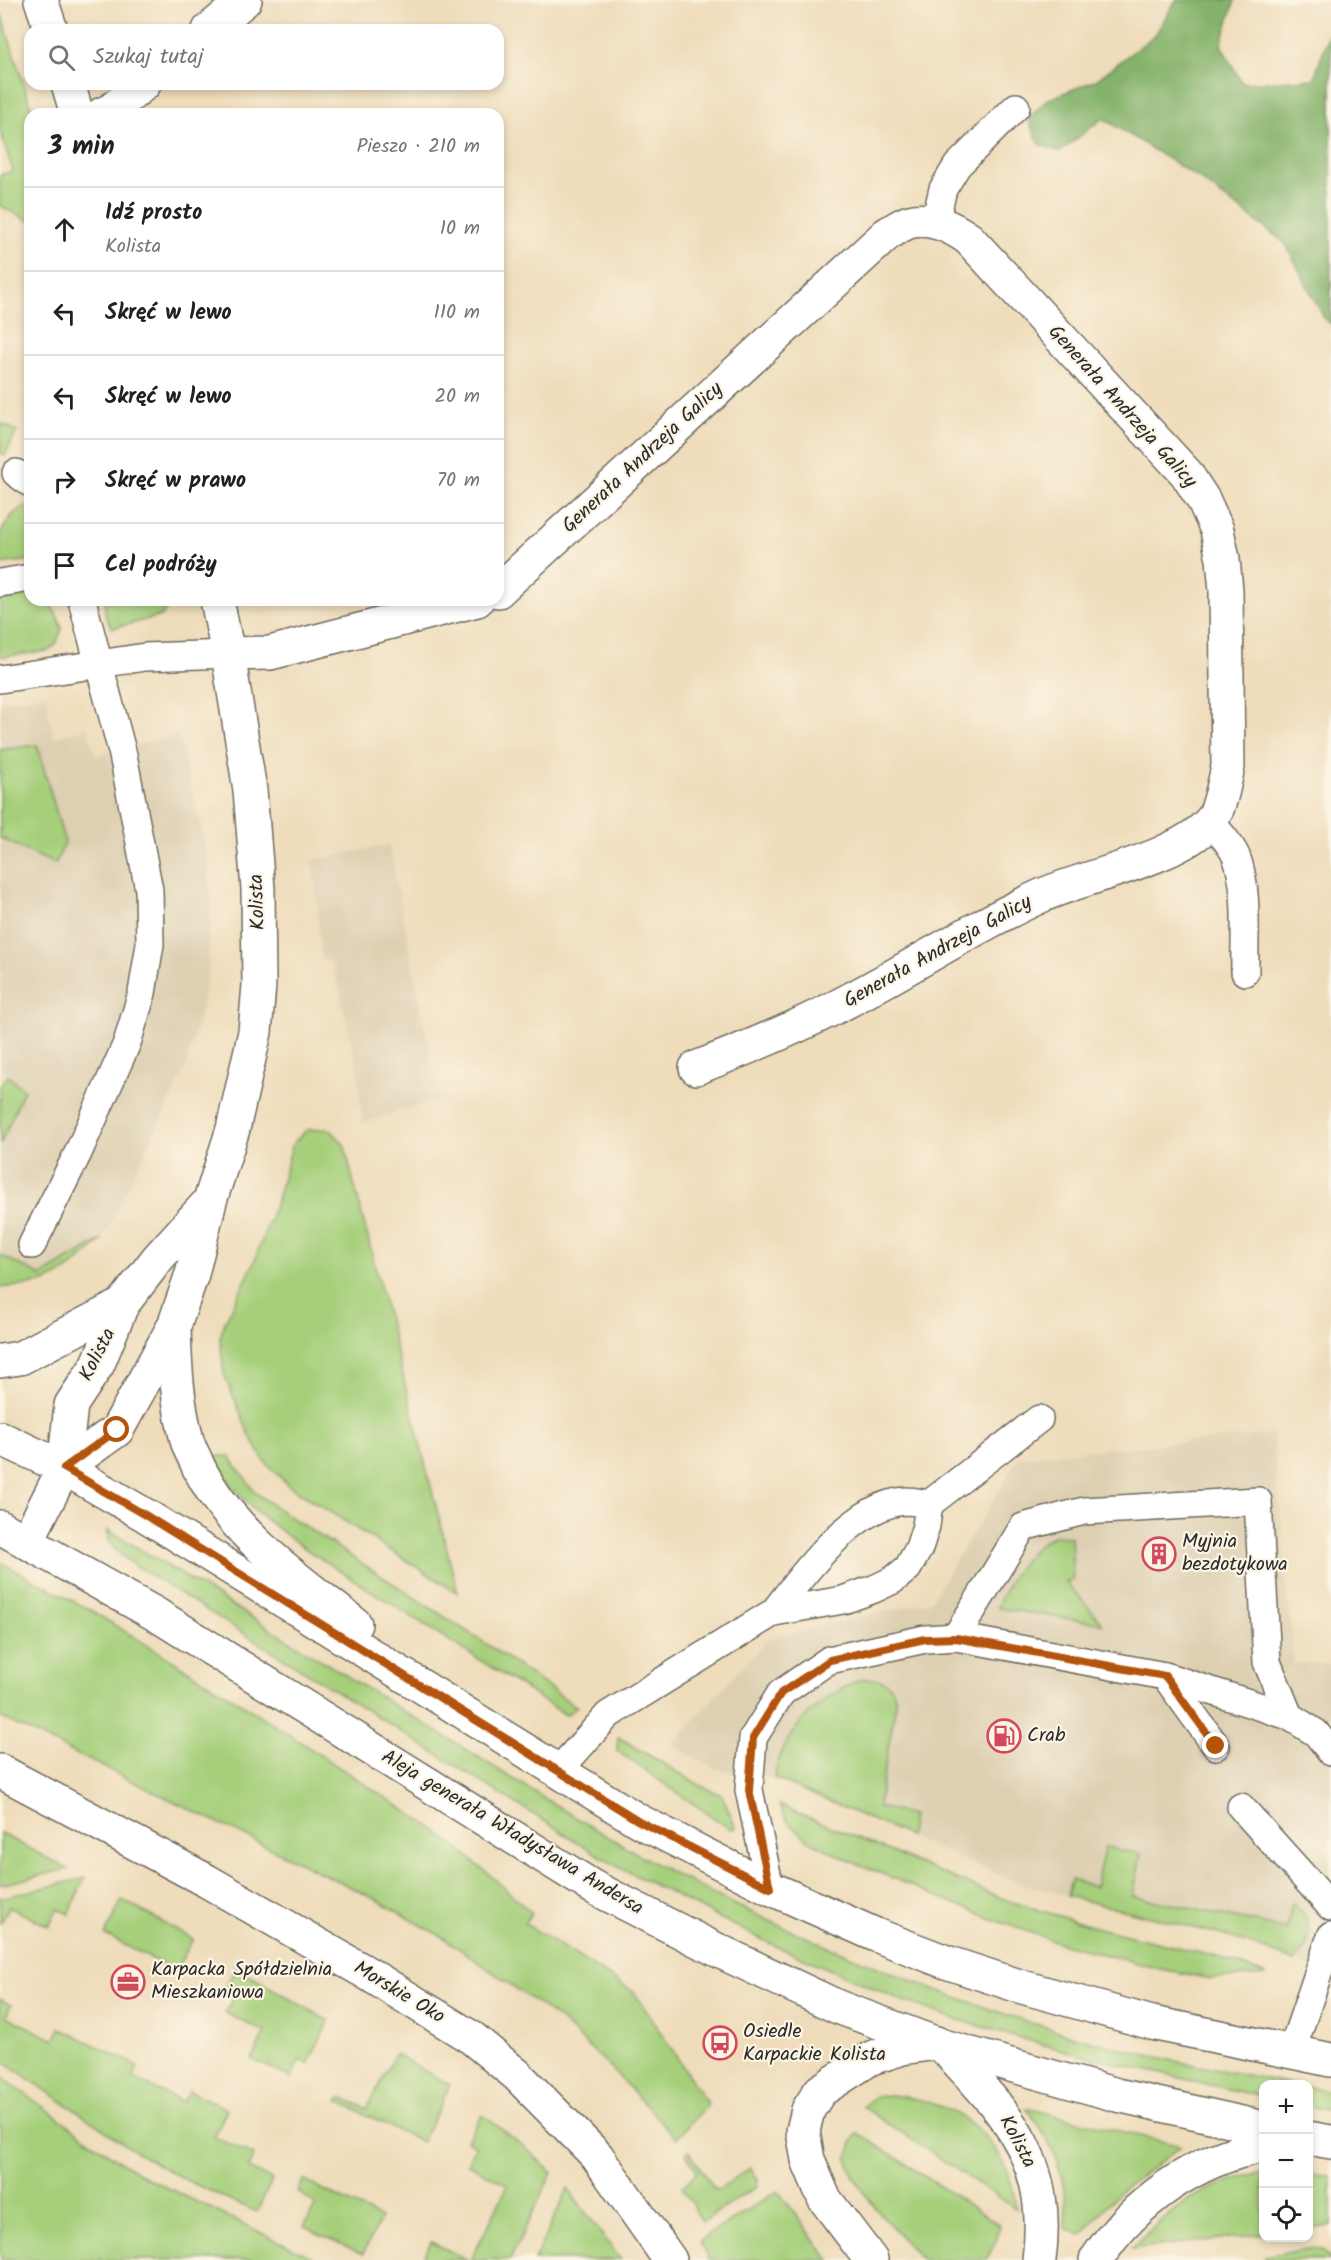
<!DOCTYPE html>
<html lang="pl">
<head>
<meta charset="utf-8">
<style>
  :root { --surface:#fff; --page:#f2f2f2; --text:#202124; --muted:#757577; --line:#e0e0e0 }
  body { margin:0; font-family:Kalam,sans-serif; background:var(--page); color:var(--text) }
  .controls { position:absolute; right:18px; bottom:18px; display:grid; overflow:hidden; border-radius:12px; box-shadow:0 3px 9px #0003 }
  .controls button { width:54px; height:54px; display:grid; place-items:center; padding:0; border:0; border-bottom:2px solid var(--line); background:var(--surface); color:var(--text); font:30px sans-serif }
  .stop { position:absolute; width:18px; height:18px; margin:-14px; border:4px solid #b45309; border-radius:50%; background:#fff }
  .stop.end { background:#b45309; border-color:#fff; box-shadow:0 2px 6px #0008 }
  .list { margin:0; padding:0; list-style:none }
  h2 { display:flex; justify-content:space-between; align-items:center; height:78px; margin:0; padding:0 24px; font-size:26px }
  h2 small { font-size:20px; font-weight:400; color:var(--muted) }
  .list li { display:grid; grid-template-columns:39px 1fr auto; gap:18px; align-items:center; box-sizing:border-box; height:84px; padding:0 24px; border-top:2px solid var(--line) }
  .list b { display:block; font-size:22px; white-space:nowrap }
  .list p { margin:0; font-size:20px; white-space:nowrap; color:var(--muted) }
  .list em { font-size:20px; font-style:normal; color:var(--muted) }
  .icon { flex:none; width:33px; height:33px; fill:none; stroke:currentColor; stroke-width:2; stroke-linecap:round; stroke-linejoin:round }
  .map { position:relative; flex:none; width:1331px; height:2260px; overflow:hidden }
  .search { position:absolute; background:var(--surface); box-shadow:0 3px 9px #0003; left:24px; top:24px; width:480px; height:66px; display:flex; align-items:center; gap:15px; box-sizing:border-box; padding:0 21px; border-radius:18px; color:var(--muted); font-size:22px }
  .panel { position:absolute; background:var(--surface); box-shadow:0 3px 9px #0003; left:24px; top:108px; width:480px; height:498px; border-radius:18px }
  .map>svg:first-child { display:block }
</style>
</head>
<body>
<div class="map">
<svg width="1331" height="2260" viewBox="0 0 1331 2260">
  <rect width="100%" height="100%" fill="#fcf5e5"/>
  <filter id="ink" filterUnits="userSpaceOnUse"><feTurbulence type="fractalNoise" baseFrequency=".0167" numOctaves="2"/><feDisplacementMap in="SourceGraphic" scale="12" xChannelSelector="R" yChannelSelector="G"/><feConvolveMatrix kernelMatrix="1 2 1 2 8 2 1 2 1" color-interpolation-filters="sRGB"/></filter>
  <filter id="wash" filterUnits="userSpaceOnUse"><feTurbulence type="fractalNoise" baseFrequency=".008" numOctaves="4" result="noise"/><feDisplacementMap in="SourceGraphic" scale="24" xChannelSelector="R" yChannelSelector="G"/><feGaussianBlur stdDeviation="1.35" result="paint"/><feColorMatrix in="noise" values="0 0 0 0 0 0 0 0 0 0 0 0 0 0 0 0 0 1.4 0 .05"/><feComposite in="paint" operator="in"/></filter>
  <g filter="url(#wash)">
    <rect width="100%" height="100%" fill="#eedcba"/>
    <g fill="#ddcfb1">
      <path d="M46 694 53 738 88 728 96 756 178 734 201 824 208 864 211 905 208 970 201 1010 185 1070 103 1239 41 1276 0 1255V1145L24 1090 0 1068V702Z"/>
      <path d="M389 845 439 1098 362 1124 358 1070 333 964 321 957 313 860Z"/>
      <path d="M1273 1434 1294 1662 1331 1664V1979L1295 1961 1230 1937 1015 1882 774 1778 716 1769 671 1745 769 1638 931 1601 1019 1457Z"/>
    </g>
    <g fill="#a5cf7a" stroke="#687d52" stroke-width="1.5">
      <path d="M0 10 33 114H30V221L0 206V175L13 171 0 131Z"/>
      <path d="M0 423 17 431 5 455 0 453Z"/>
      <path d="M30 505V560L0 564V535C7 521 14 509 30 505Z"/>
      <path d="M26 596 30 597V600C51 600 56 610 62 629L56 644 48 651 0 657V600Z"/>
      <path d="M106 600H171L169 606 161 616 113 628C105 619 103 611 106 600Z"/>
      <path d="M37 745 65 843 55 864 0 838V750Z"/>
      <path d="M8 1076 24 1090 0 1145V1085Z"/>
      <path d="M330 1129 344 1144 458 1593 289 1486 265 1462 249 1434 224 1374 220 1338 224 1324 253 1265 278 1196 293 1143 307 1130Z"/>
      <path d="M103 1239C86 1255 69 1272 47 1281 32 1286 15 1286 0 1288V1255L41 1276Z"/>
      <path d="M215 1456H229L255 1492 278 1509 485 1643 577 1707 566 1715 310 1552C282 1532 252 1512 231 1484 224 1476 220 1465 215 1456Z"/>
      <path d="M108 1530C230 1603 349 1678 470 1752 558 1807 646 1863 740 1907 846 1957 955 2000 1067 2034 1141 2056 1218 2070 1294 2084H1264L1263 2097 1079 2055 949 2017 899 1999 771 1944 613 1864 131 1563C121 1555 106 1545 108 1530Z"/>
      <path d="M1053 1536 1071 1537 1073 1580 1065 1581 1103 1624 997 1608C1008 1581 1025 1550 1053 1536Z"/>
      <path d="M0 1562 92 1611 228 1695 431 1827 490 1875 532 1913 524 1923 634 1992 708 2105 676 2138 607 2064 559 2019 444 1938 377 1900 0 1717Z"/>
      <path d="M861 1679C881 1678 894 1681 896 1703L878 1807 912 1815 909 1836 774 1778C783 1730 818 1699 861 1679Z"/>
      <path d="M618 1737 703 1787 722 1795 736 1828 730 1829 617 1751Z"/>
      <path d="M779 1805 1006 1900 1098 1928 1221 1958 1267 1975 1211 1979 1156 1968 1060 1943 992 1919 841 1857 808 1840 788 1822Z"/>
      <path d="M0 1833 68 1869 0 1885Z"/>
      <path d="M1105 1847 1141 1854 1133 1896 1287 1929 1292 1903C1315 1920 1314 1941 1295 1961L1230 1937 1067 1896 1071 1880 1095 1887Z"/>
      <path d="M85 1878 69 1914 58 1909 48 1926 9 1907 0 1924V1898Z"/>
      <path d="M122 1900 193 1939 176 1971 105 1935Z"/>
      <path d="M235 1967 329 2021 308 2064 300 2060 291 2078 252 2059 265 2032 225 2013 235 1994 225 1989Z"/>
      <path d="M0 1999 11 2005 6 2016 54 2040 60 2028 138 2066 133 2078 182 2102 189 2091 227 2109 214 2137 254 2156 249 2168 272 2180 257 2212 188 2181 144 2157 0 2059Z"/>
      <path d="M395 2054 450 2085 422 2142 338 2101 341 2097 367 2109Z"/>
      <path d="M0 2076 115 2158 149 2179 318 2260H0Z"/>
      <path d="M1309 2087 1331 2091V2111L1309 2106Z"/>
      <path d="M891 2095C960 2102 1008 2138 1016 2209L863 2107 874 2097Z"/>
      <path d="M1026 2108 1181 2146 1116 2195 1081 2235 1065 2228C1070 2183 1054 2143 1026 2108Z"/>
      <path d="M482 2114 527 2149 552 2173 510 2260H471L508 2185 467 2164 476 2146 467 2141Z"/>
      <path d="M858 2133 1000 2225 996 2242 986 2260H923L916 2254C899 2234 849 2183 848 2159 848 2149 853 2141 858 2133Z"/>
      <path d="M689 2151 716 2191 750 2168 758 2180 757 2186 702 2222 682 2187 697 2172 686 2153Z"/>
      <path d="M1263 2172V2234L1131 2249C1173 2207 1204 2184 1263 2172Z"/>
      <path d="M1308 2174 1331 2177V2226L1309 2229Z"/>
      <path d="M303 2180 381 2218 363 2254 304 2227 316 2204 298 2192Z"/>
      <path d="M568 2189 621 2260H534Z"/>
      <path d="M778 2191 830 2260H709L699 2241Z"/>
      <path d="M431 2242 468 2260H422Z"/>
      <path d="M1314 2248 1322 2249 1331 2260H1268L1265 2256Z"/>
    </g>
    <path fill="#84b26a" stroke="#586e4a" stroke-width="1.5" d="M1176 0H1235L1221 45 1242 83 1314 79 1331 28V324L1324 318 1285 243 1197 177 1103 118 1060 152 1040 145 1028 119 1047 100 1096 80 1155 35Z"/>
  </g>
  <g filter="url(#ink)">
    <g fill="none" stroke-linecap="round" stroke-linejoin="round">
      <defs>
        <g id="service">
          <path d="M935 222 943 189 957 166 1016 107"/>
          <path d="M16 473 30 483"/>
          <path d="M0 583 30 578"/>
          <path d="M0 679 145 657 228 654"/>
          <path d="M1211 822C1219 832 1231 844 1236 856 1249 888 1244 936 1245 972"/>
          <path d="M32 1245 78 1153 127 1043 142 993 150 944 149 890 123 755 82 600"/>
          <path d="M929 1504 1039 1419"/>
          <path d="M956 1637 1023 1527 1084 1511 1258 1501 1267 1662 1289 1716"/>
          <path d="M1165 1676 1289 1716 1316 1733 1331 1752"/>
          <path d="M558 1771 608 1715 774 1612 843 1600 874 1589 893 1580 908 1568 919 1548 926 1526 929 1504C922 1503 914 1501 906 1501 855 1503 802 1575 774 1612"/>
          <path d="M1241 1807 1331 1907"/>
          <path d="M770 1888 749 1790 753 1738 781 1693 829 1660 925 1639 956 1637 1165 1676 1216 1746"/>
          <path d="M1291 2053 1331 1936"/>
        </g>
        <g id="minor">
          <path d="M209 30 245 0"/>
          <path d="M102 114 110 111 144 84"/>
          <path d="M498 591 887 234C894 230 902 224 909 222 931 216 952 227 969 239L1186 473 1204 501 1217 530 1223 559 1226 590 1228 767C1224 783 1220 812 1209 823 1176 859 1089 875 1043 895 972 927 907 971 838 1006 792 1030 745 1049 696 1068"/>
          <path d="M228 654 270 653 477 600"/>
          <path d="M0 1771 207 1881 367 1973 472 2038 517 2075 597 2156 670 2260"/>
          <path d="M943 2046C1007 2115 1052 2158 1039 2260"/>
          <path d="M871 2260 824 2198 808 2160 803 2131 808 2110 820 2091 871 2058 902 2048 936 2043"/>
          <path d="M1096 2260C1133 2203 1195 2158 1264 2146"/>
        </g>
        <g id="tertiary">
          <path d="M41 0 51 30"/>
          <path d="M68 84 77 114"/>
          <path d="M64 1468 117 1430 174 1326 192 1274 210 1201 233 1129 255 1032 259 985 258 889 250 790 228 654 217 600"/>
          <path d="M27 1541 64 1468 71 1405 98 1364 122 1305 158 1258 207 1204"/>
        </g>
        <g id="secondary">
          <path d="M174 1326C175 1365 177 1403 187 1440 189 1449 195 1457 198 1466 232 1535 296 1577 355 1624"/>
          <path d="M0 1361 20 1358 122 1305"/>
          <path d="M0 1438 64 1468 145 1515 639 1821 770 1888 876 1935 946 1962 1019 1986 1152 2023 1331 2060"/>
          <path d="M0 1527 157 1615 593 1887 717 1950 838 2007 943 2046 1117 2095 1264 2128"/>
          <path d="M1308 2138 1331 2142"/>
        </g>
      </defs>
      <use href="#service" stroke="#6f695d" stroke-width="30"/>
      <use href="#minor" stroke="#6f695d" stroke-width="36"/>
      <use href="#tertiary" stroke="#6f695d" stroke-width="36"/>
      <use href="#secondary" stroke="#6f695d" stroke-width="36"/>
      <use href="#service" stroke="#fff" stroke-width="27"/>
      <use href="#minor" stroke="#fff" stroke-width="33"/>
      <use href="#tertiary" stroke="#fff" stroke-width="33"/>
      <use href="#secondary" stroke="#fff" stroke-width="33"/>
    </g>
  </g>
  <g fill="none" stroke-linecap="round" stroke-linejoin="round" filter="url(#ink)">
    <path stroke="#b45309" stroke-width="8" d="M117 1430 64 1468 145 1515 639 1821 770 1888 749 1790 753 1738 781 1693 830 1660 925 1639 956 1638 1165 1676 1216 1746"/>
  </g>
  <defs>
    <symbol id="building-ring" viewBox="-11 -11 22 22"><circle r="9.5" fill="#fcf5e5" stroke="#d1495b" stroke-width="1.5"/><path d="M-4-6H4V6H1V3H-1V6H-4ZM-2.5-4.3h1.7v1.8h-1.7ZM.8-4.3h1.7v1.8H.8ZM-2.5-1h1.7V.8h-1.7ZM.8-1h1.7V.8H.8Z" fill="#d1495b"/></symbol>
    <symbol id="fuel-ring" viewBox="-11 -11 22 22"><circle r="9.5" fill="#fcf5e5" stroke="#d1495b" stroke-width="1.5"/><path d="M-5.5-6h7V0h2V4h1.3V-2.5L3-4.5l.8-.8L6-3V5H2.5V1h-1V6h-7ZM-4.2-4.7v3.2H.2V-4.7Z" fill="#d1495b"/></symbol>
    <symbol id="office-ring" viewBox="-11 -11 22 22"><circle r="9.5" fill="#fcf5e5" stroke="#d1495b" stroke-width="1.5"/><path d="M-6-3h4V-5.5h4V-3h4V5H-6ZM-1-4.5V-3h2v-1.5ZM-6 0V1H6V0Z" fill="#d1495b"/></symbol>
    <symbol id="bus-ring" viewBox="-11 -11 22 22"><circle r="9.5" fill="#fcf5e5" stroke="#d1495b" stroke-width="1.5"/><path d="M-5-6H5V4H4V6H2V4H-2V6H-4V4H-5ZM-3.5-4V0h7V-4ZM-3.5 1.2v1.5H-2V1.2ZM2 1.2v1.5H3.5V1.2Z" fill="#d1495b"/></symbol>
  </defs>
  <g fill-rule="evenodd">
    <use href="#building-ring" x="1140" y="1535" width="38" height="38"/>
    <use href="#fuel-ring" x="985" y="1717" width="38" height="38"/>
    <use href="#office-ring" x="109" y="1963" width="38" height="38"/>
    <use href="#bus-ring" x="701" y="2024" width="38" height="38"/>
  </g>
  <g text-anchor="middle" dominant-baseline="central" stroke-width="4.5" stroke-linejoin="round" paint-order="stroke">
    <g font-size="20" fill="#2b2b2b" stroke="#fcf5e5">
      <text transform="translate(1122 407) rotate(48)">Generała Andrzeja Galicy</text>
      <text transform="translate(643 458) rotate(-43)">Generała Andrzeja Galicy</text>
      <text transform="translate(258 902) rotate(-92)">Kolista</text>
      <text transform="translate(938 952) rotate(-29)">Generała Andrzeja Galicy</text>
      <text transform="translate(98 1355) rotate(-63)">Kolista</text>
      <text transform="translate(512 1833) rotate(31)">Aleja generała Władysława Andersa</text>
      <text transform="translate(399 1993) rotate(31)">Morskie Oko</text>
      <text transform="translate(1017 2142) rotate(62)">Kolista</text>
    </g>
    <g font-size="20" fill="#2b2b2b" stroke="#fcf5e5" text-anchor="start">
      <text x="1182" y="1542">Myjnia<tspan x="1182" dy="23">bezdotykowa</tspan></text>
      <text x="1027" y="1736">Crab</text>
      <text x="151" y="1970">Karpacka Spółdzielnia<tspan x="151" dy="23">Mieszkaniowa</tspan></text>
      <text x="743" y="2032">Osiedle<tspan x="743" dy="23">Karpackie Kolista</tspan></text>
    </g>
  </g>
</svg>
<div class="controls">
<button>+</button>
<button>−</button>
<button><svg class="icon" aria-label="locate" viewBox="0 0 24 24"><circle cx="12" cy="12" r="6"/><path d="M12 2v4M12 18v4M2 12h4M18 12h4"/></svg></button>
</div>
<div class="stop" style="left:117px;top:1430px"></div>
<div class="stop end" style="left:1216px;top:1746px"></div>
<div class="search"><svg class="icon" aria-label="search" viewBox="0 0 24 24"><circle cx="10" cy="10" r="6"/><path d="M15 15l6 6"/></svg>Szukaj tutaj</div>
<section class="panel">
<h2>3 min<small>Pieszo · 210 m</small></h2>
<ul class="list">
<li><svg class="icon" aria-label="ahead" viewBox="0 0 24 24"><path d="M12 20V5M6 11l6-6 6 6"/></svg><div><b>Idź prosto</b><p>Kolista</p></div><em>10 m</em></li>
<li><svg class="icon" aria-label="left" viewBox="0 0 24 24"><path d="M17 20v-9H6M10 6l-5 5 5 5"/></svg><div><b>Skręć w lewo</b></div><em>110 m</em></li>
<li><svg class="icon" aria-label="left" viewBox="0 0 24 24"><path d="M17 20v-9H6M10 6l-5 5 5 5"/></svg><div><b>Skręć w lewo</b></div><em>20 m</em></li>
<li><svg class="icon" aria-label="right" viewBox="0 0 24 24"><path d="M7 20v-9h11M14 6l5 5-5 5"/></svg><div><b>Skręć w prawo</b></div><em>70 m</em></li>
<li><svg class="icon" aria-label="arrive" viewBox="0 0 24 24"><path d="M6 21V4h12l-3 4 3 4H6"/></svg><div><b>Cel podróży</b></div></li>
</ul>
</section>
</div>
</body>
</html>
